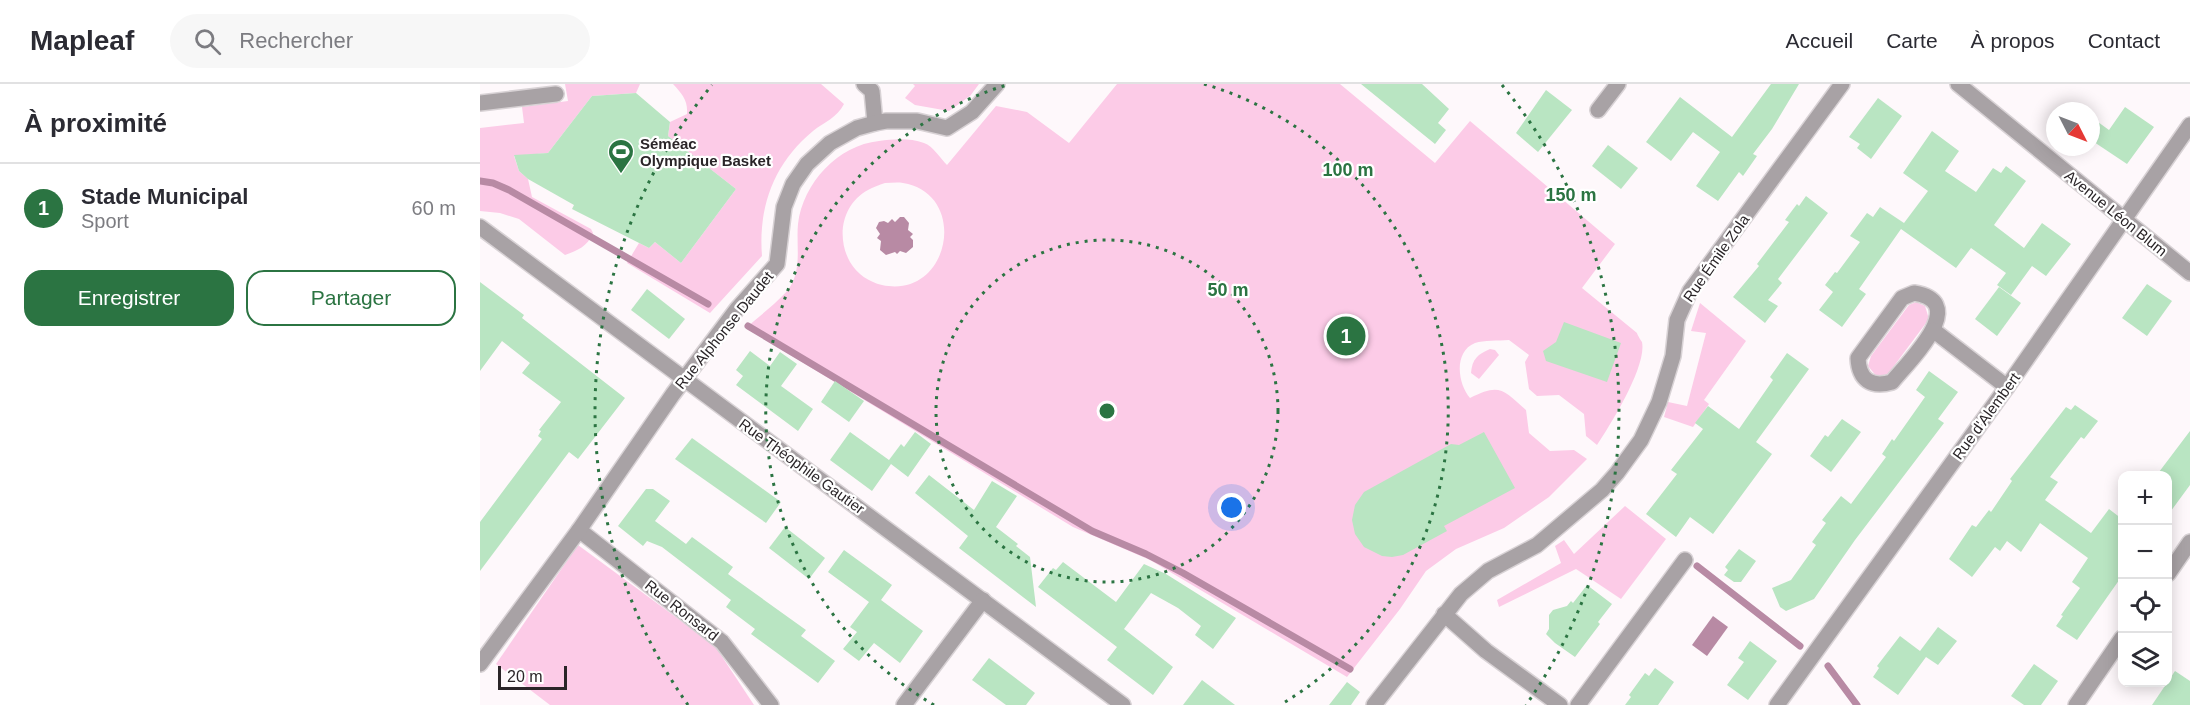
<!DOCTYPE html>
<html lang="fr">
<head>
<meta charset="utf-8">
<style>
  :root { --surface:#fff; --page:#f7f7f7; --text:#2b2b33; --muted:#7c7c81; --line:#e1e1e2; --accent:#2b7442 }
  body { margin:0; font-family:Arial,sans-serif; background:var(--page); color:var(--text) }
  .controls { position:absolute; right:18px; bottom:18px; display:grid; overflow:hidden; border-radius:12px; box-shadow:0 3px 15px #0003 }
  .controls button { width:54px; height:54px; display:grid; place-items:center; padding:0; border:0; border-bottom:2px solid var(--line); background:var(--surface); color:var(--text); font:30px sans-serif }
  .compass { position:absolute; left:1566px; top:18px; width:54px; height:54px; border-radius:50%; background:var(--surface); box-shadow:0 3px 15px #0003; rotate:132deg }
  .scale { position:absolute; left:18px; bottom:15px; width:69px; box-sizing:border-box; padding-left:6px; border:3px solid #2a2528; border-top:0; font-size:16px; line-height:21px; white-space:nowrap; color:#2a2528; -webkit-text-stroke:4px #fff; paint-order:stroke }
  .you { position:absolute; left:752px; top:424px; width:21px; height:21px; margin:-15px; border:4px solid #fff; border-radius:50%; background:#1a73e8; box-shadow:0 0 0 9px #1a73e833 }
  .badge { display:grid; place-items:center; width:39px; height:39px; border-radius:50%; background:var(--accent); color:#fff; font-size:20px; font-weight:700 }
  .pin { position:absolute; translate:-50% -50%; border:3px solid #fff; box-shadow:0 2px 6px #0006 }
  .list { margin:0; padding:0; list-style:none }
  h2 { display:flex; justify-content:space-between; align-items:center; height:78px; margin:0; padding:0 24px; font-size:26px }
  h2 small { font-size:20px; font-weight:400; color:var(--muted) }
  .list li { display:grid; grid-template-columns:39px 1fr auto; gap:18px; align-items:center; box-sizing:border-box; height:90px; padding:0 24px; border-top:2px solid var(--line) }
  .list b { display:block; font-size:22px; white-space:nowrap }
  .list p { margin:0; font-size:20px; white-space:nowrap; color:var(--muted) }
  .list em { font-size:20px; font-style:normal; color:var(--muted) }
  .actions { display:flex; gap:12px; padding:18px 24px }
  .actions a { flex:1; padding:14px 0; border:2px solid var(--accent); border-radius:18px; text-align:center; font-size:21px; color:var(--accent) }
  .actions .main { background:var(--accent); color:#fff }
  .icon { flex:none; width:33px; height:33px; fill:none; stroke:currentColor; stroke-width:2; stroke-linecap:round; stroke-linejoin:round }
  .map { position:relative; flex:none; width:1710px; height:621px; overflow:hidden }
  header { display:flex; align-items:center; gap:36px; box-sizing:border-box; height:84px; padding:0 30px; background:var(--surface); border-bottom:2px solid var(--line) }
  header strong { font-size:28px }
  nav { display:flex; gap:33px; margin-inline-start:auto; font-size:21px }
  .search { width:420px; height:54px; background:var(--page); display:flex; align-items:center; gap:15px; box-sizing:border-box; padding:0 21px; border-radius:33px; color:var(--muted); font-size:22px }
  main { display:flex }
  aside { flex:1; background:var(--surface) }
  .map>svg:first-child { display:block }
</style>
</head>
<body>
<header>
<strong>Mapleaf</strong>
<div class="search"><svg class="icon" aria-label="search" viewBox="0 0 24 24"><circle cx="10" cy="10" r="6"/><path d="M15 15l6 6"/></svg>Rechercher</div>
<nav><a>Accueil</a><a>Carte</a><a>À propos</a><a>Contact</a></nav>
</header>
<main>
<aside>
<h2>À proximité<small></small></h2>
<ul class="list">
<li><span class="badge">1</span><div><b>Stade Municipal</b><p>Sport</p></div><em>60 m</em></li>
</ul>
<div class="actions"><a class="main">Enregistrer</a><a>Partager</a></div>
</aside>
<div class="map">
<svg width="1710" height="621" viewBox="0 0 1710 621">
  <rect width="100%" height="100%" fill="#fef8fb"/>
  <g fill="#fccbe7" fill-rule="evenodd">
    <path d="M85 0H160L156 9 112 12 68 69 34 72 39 87 48 95 52 113 111 145 113 149C107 163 98 166 85 171L39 135 20 129 0 127V44L44 39 42 23 88 17Z"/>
    <path d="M193 0H341L364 20C357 34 344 38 333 47 294 79 278 123 282 172L230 229 147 179 159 159 169 164 175 158 201 179 256 105 188 52 190 38 207 30C208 16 202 10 193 0Z"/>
    <path d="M433 0H499L490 12 469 27 435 21 425 14 435 2Z"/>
    <path d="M637 0H860L955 79 990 37 1135 160 1102 204 1157 249C1157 250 1161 257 1162 258 1167 282 1131 340 1117 361L1106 352 1104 330 1079 311 1057 312 1049 305 1045 278 1049 271 1029 256C1018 257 1004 256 995 259 973 268 978 300 990 314 1019 299 1023 305 1046 326L1049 349 1070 367 1094 366 1107 375 1069 413 1024 444 976 465 946 487 920 525 867 593 670 476 593 443 266 244C277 234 302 215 310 203 322 184 316 161 318 140 323 99 358 61 399 57 414 55 430 54 444 59 453 62 461 75 467 81L516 22 547 28 589 59ZM405 99C411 99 417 98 423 99 490 110 470 216 402 201 389 198 377 190 370 178 356 153 362 120 388 106 393 103 399 101 405 99Z"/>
    <path d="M1436 218 1445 222 1449 235 1408 290 1397 293 1388 282 1391 272 1429 221Z"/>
    <path d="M1220 219 1266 257 1224 316 1229 320 1213 343 1184 333 1188 318 1207 322 1226 249 1211 247Z"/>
    <path d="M1010 265 1015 266 1019 271 999 295 991 289C992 275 998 270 1010 265Z"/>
    <path d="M1145 422 1186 455 1141 515 1096 485 1019 523 1017 516 1081 479 1075 462 1084 456 1094 470Z"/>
    <path d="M98 461 235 562 274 621H70L16 580Z"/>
  </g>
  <g fill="#b88aa4">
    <path d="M420 133H424L429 139 428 146 433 150 430 153 433 156V163L426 169 420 167 417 170 415 168 406 171 400 166 401 157 397 154 400 150 396 144 399 138 404 137 408 139 412 135 415 138Z"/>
    <path d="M1233 532 1248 543 1227 572 1212 561Z"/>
  </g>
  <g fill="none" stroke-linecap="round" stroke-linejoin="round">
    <g stroke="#b88aa4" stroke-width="7">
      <path d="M0 97 13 99 29 106 228 220"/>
      <path d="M268 242 612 447 666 470 703 489 870 585"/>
      <path d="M1217 482 1320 562"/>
      <path d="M1348 582 1377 621"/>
    </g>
  </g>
  <g fill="#b9e5c2">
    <path d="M881 0H942L969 25 958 39 966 46 955 60Z"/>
    <path d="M1291 0H1319L1292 45 1273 70 1277 72 1263 92 1259 88 1238 117 1216 102 1240 68 1213 48 1191 77 1166 58 1200 13 1252 53Z"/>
    <path d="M1066 6 1092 26 1058 68 1036 49Z"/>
    <path d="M156 9 190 38 188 52 256 105 201 179 175 158 169 164 92 125 94 121 48 95 39 87 34 71 68 69 112 12Z"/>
    <path d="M1398 14 1422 32 1391 75 1377 64 1380 60 1369 53Z"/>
    <path d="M1645 23 1674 43 1647 80 1611 56V33L1629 46Z"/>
    <path d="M1452 47 1479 67 1465 87 1496 108 1513 84 1521 89 1526 82 1546 97 1514 141 1544 164 1562 139 1591 160 1566 192 1552 182 1531 211 1517 201 1526 189 1491 164 1476 184 1421 145 1379 205 1386 210 1362 243 1339 226 1353 208 1345 201 1355 188 1357 189 1380 158 1370 152 1387 129 1393 133 1400 123 1424 139 1448 107 1423 89Z"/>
    <path d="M1128 61 1158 84 1141 105 1112 82Z"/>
    <path d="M1326 112 1348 129 1298 195 1302 199 1288 216 1298 222 1285 239 1253 213 1279 182 1277 180 1309 138 1305 136 1317 120 1319 122Z"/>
    <path d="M0 198 44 231 42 234 145 314 98 375 89 368 0 487V438L62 355 58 352 61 347 59 346 81 318 42 289 50 279 22 257 0 287Z"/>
    <path d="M1667 200 1692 217 1667 252 1642 234Z"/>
    <path d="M1519 203 1541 219 1517 252 1495 235Z"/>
    <path d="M167 205 205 235 189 255 151 226Z"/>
    <path d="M1084 238 1141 259 1127 298 1066 277 1063 267 1076 258Z"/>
    <path d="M270 267 290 282 300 268 317 280 301 302 333 325 318 347 256 301 263 292 256 286Z"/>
    <path d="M1307 269 1329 285 1276 358 1292 370 1233 450 1210 433 1196 453 1166 430 1197 390 1191 386 1223 345 1215 339 1228 322 1259 345 1293 296 1290 293Z"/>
    <path d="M1449 287 1478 308 1458 335 1464 339 1375 456 1334 515 1306 527 1300 523 1292 504 1311 496 1336 461 1332 458 1346 439 1342 436 1361 412 1371 420 1406 373 1402 370 1412 355 1414 357 1445 313 1436 306Z"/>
    <path d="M355 297 384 317 369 338 341 318Z"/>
    <path d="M1595 321 1618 337 1604 355 1601 353 1570 393 1578 398 1565 416 1611 449 1629 425 1642 435V492L1597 556 1576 542 1583 532 1581 531 1600 504 1592 498 1608 474 1560 439 1541 468 1527 457 1520 467 1515 463 1492 493 1469 475 1492 441 1496 443 1509 426 1511 428 1532 397 1530 395 1586 323 1591 326Z"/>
    <path d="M1362 335 1381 348 1351 388 1330 372 1345 351 1348 353Z"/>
    <path d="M1710 347V401L1688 431V392H1676Z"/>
    <path d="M370 348 409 376 421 360 424 363 435 348 451 360 428 393 411 380 392 407 350 376Z"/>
    <path d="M1004 348 1035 404 964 442 967 447 923 471 912 473 902 472 884 463 875 450 872 436 875 421 884 408 971 360 979 361Z"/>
    <path d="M212 354 301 418 286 439 195 375Z"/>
    <path d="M449 391 494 426 512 397 537 412 516 443 538 460 536 462 550 473 556 523 479 464 488 452 435 409Z"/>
    <path d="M166 405H173L190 417 175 437 206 460 212 453 253 483 248 490 326 546 321 552 355 577 338 599 271 550 275 545 246 523 251 516 182 463 167 457 163 462 138 442Z"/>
    <path d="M305 443 345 474 329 495 289 464Z"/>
    <path d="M1259 465 1276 477 1261 498H1254L1244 491 1248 486 1245 483Z"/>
    <path d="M364 466 412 501 401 516 443 547 420 579 394 559 379 577 363 565 377 548 370 543 389 518 348 488Z"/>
    <path d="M583 478 636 518 664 480 686 490 756 534 733 565 715 551 721 542 698 524 671 509 644 545 693 583 673 611 627 576 637 563 558 503 573 484 576 486Z"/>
    <path d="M1107 501 1132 520 1118 538 1120 540 1095 573 1075 559 1066 550 1069 545V531L1073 526 1087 522 1091 517 1093 519Z"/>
    <path d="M1458 543 1477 557 1458 581 1446 573 1418 611 1393 593 1399 584 1397 582 1420 552 1440 567Z"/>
    <path d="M1270 557 1297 577 1268 616 1247 601 1264 578 1258 574Z"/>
    <path d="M509 574 555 609 546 621H526L492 596Z"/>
    <path d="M1554 580 1578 597 1561 621H1544L1531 612Z"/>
    <path d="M1175 584 1194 598 1178 621H1145L1151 613 1149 611 1165 589 1169 592Z"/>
    <path d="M1695 587 1710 597V621H1672Z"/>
    <path d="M722 596 755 621H703Z"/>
    <path d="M867 598 880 608 871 621H849Z"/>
  </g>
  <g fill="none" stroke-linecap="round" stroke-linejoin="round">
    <defs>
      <g id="minor">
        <path d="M384 0 392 7 395 39"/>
        <path d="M1478 0 1710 189"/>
        <path d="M0 19 76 10"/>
        <path d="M1118 26 1138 0"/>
        <path d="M0 143 643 621"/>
        <path d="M1434 209C1491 218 1429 277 1412 298 1391 304 1379 296 1378 274L1422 214Z"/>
        <path d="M1453 246 1527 303"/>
        <path d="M99 446 242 558 291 621"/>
        <path d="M1688 490 1710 458"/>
        <path d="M964 530 1006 567 1080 621"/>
        <path d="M0 580 99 446 193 310 257 225 297 180 304 123 313 100 327 80 350 59 377 44 395 39 406 37H437L467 44 492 28 517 0"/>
        <path d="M424 621 503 516"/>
        <path d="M894 621 981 510 1008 487 1057 461 1122 406 1137 389 1161 356 1179 318 1193 272 1197 236 1210 207 1362 0"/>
        <path d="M1098 621 1205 476"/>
        <path d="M1297 621 1527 303 1710 41"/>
        <path d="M1596 621 1642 554"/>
      </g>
    </defs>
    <use href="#minor" stroke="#d8d2d5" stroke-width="18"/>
    <use href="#minor" stroke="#a8a2a5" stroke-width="15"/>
  </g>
  <g fill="none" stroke="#2b7442" stroke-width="3" stroke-dasharray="3 6">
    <circle cx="627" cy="327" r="171"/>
    <path d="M454 621A341 341 0 0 1 530 0M724 0A341 341 0 0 1 800 621"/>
    <path d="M208 621A512 512 0 0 1 232 1M1022 1A512 512 0 0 1 1046 621"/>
  </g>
  <defs>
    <symbol id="stadium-pin" viewBox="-11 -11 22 30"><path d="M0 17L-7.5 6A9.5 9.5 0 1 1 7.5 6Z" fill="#2b7442" stroke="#fff"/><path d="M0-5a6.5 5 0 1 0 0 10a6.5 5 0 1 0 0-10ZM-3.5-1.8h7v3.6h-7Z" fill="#fff"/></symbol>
  </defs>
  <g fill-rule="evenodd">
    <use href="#stadium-pin" x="126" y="53" width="30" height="40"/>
  </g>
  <g text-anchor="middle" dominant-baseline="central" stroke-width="4.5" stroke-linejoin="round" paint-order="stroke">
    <g font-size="15" font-weight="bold" fill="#2a2528" stroke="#fff" text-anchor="start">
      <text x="160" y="59">Séméac<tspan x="160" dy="17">Olympique Basket</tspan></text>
    </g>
    <g font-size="15" fill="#2a2528" stroke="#fff">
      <text transform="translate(1636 129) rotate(39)">Avenue Léon Blum</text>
      <text transform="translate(1236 174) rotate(-55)">Rue Émile Zola</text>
      <text transform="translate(244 246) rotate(-51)">Rue Alphonse Daudet</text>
      <text transform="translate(1506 332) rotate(-54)">Rue d'Alembert</text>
      <text transform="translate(322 382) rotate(36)">Rue Théophile Gautier</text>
      <text transform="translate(202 526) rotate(38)">Rue Ronsard</text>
    </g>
  </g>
  <circle cx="627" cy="327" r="9" fill="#2b7442" stroke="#fff" stroke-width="3"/>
  <g font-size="18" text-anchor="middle" font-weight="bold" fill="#2b7442" stroke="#fff" stroke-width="4.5" stroke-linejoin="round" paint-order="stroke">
    <text x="868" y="92">100 m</text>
    <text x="1091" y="117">150 m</text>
    <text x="748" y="212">50 m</text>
  </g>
</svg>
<div class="controls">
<button>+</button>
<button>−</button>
<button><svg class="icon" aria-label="locate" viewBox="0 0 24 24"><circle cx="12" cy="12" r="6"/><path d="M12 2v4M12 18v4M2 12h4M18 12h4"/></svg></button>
<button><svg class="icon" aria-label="layers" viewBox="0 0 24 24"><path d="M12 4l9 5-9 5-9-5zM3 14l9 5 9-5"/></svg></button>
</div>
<svg class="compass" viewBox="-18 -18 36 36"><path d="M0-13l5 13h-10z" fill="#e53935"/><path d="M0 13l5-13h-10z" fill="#7c7c81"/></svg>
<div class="scale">20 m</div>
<div class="you"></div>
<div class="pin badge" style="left:866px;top:252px">1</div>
</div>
</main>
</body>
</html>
